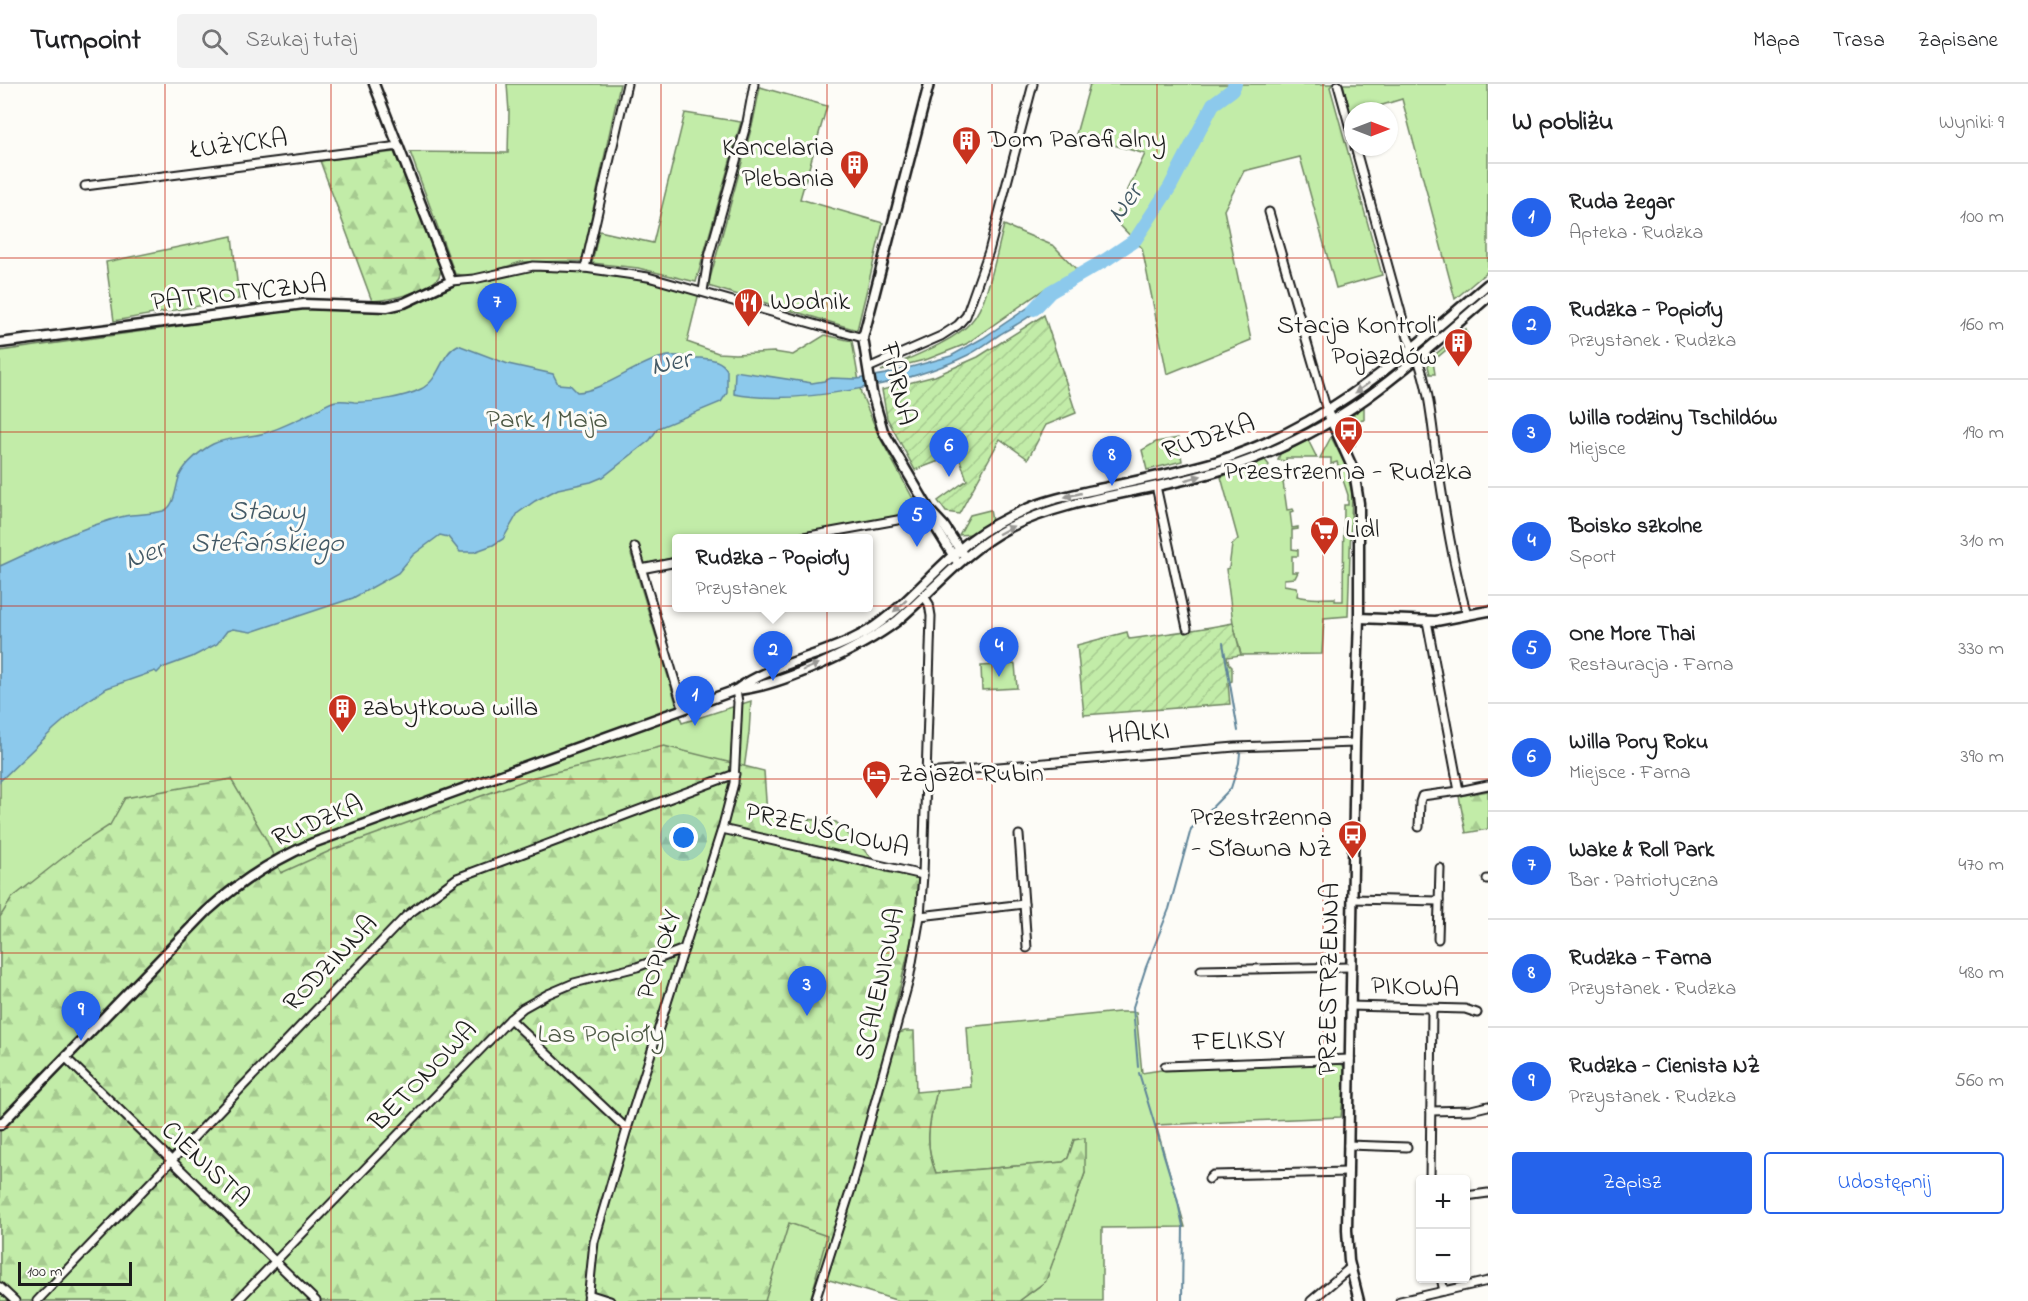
<!DOCTYPE html>
<html lang="pl">
<head>
<meta charset="utf-8">
<style>
  :root { --surface:#fff; --page:#f2f2f2; --text:#202124; --muted:#757577; --line:#e0e0e0; --accent:#2563eb }
  body { margin:0; font-family:"Indie Flower",sans-serif; background:var(--page); color:var(--text) }
  .controls { position:absolute; right:18px; bottom:18px; display:grid; overflow:hidden; border-radius:6px; box-shadow:0 2px 4px #0004 }
  .controls button { width:54px; height:54px; display:grid; place-items:center; padding:0; border:0; border-bottom:2px solid var(--line); background:var(--surface); color:var(--text); font:30px sans-serif }
  .compass { position:absolute; left:1344px; top:18px; width:54px; height:54px; border-radius:50%; background:var(--surface); box-shadow:0 2px 4px #0004; rotate:90deg }
  .scale { position:absolute; left:18px; bottom:15px; width:114px; box-sizing:border-box; padding-left:6px; border:3px solid #1c1c1c; border-top:0; font-size:16px; line-height:21px; white-space:nowrap; color:#1c1c1c; -webkit-text-stroke:4px #fdfcf7; paint-order:stroke }
  .you { position:absolute; left:684px; top:754px; width:21px; height:21px; margin:-15px; border:4px solid #fff; border-radius:50%; background:#1a73e8; box-shadow:0 0 0 9px #1a73e833 }
  .badge { display:grid; place-items:center; width:39px; height:39px; border-radius:50%; background:var(--accent); color:#fff; font-size:20px; font-weight:700 }
  .pin { position:absolute; translate:-50% -50px; filter:drop-shadow(0 2px 3px #0008) }
  .pin::after { content:''; position:absolute; top:32px; width:21px; height:18px; background:inherit; clip-path:polygon(0 0,100% 0,50% 100%) }
  .popup { position:absolute; left:672px; top:450px; width:201px; height:78px; box-sizing:border-box; display:grid; place-content:center; border-radius:6px; background:var(--surface); filter:drop-shadow(0 2px 4px #0005); font-size:20px; white-space:nowrap; color:var(--muted) }
  .popup b { font-size:22px; color:var(--text) }
  .popup::after { content:''; position:absolute; left:50%; top:100%; margin-left:-12px; border:12px solid transparent; border-top-color:var(--surface) }
  .list { margin:0; padding:0; list-style:none }
  h2 { display:flex; justify-content:space-between; align-items:center; height:78px; margin:0; padding:0 24px; font-size:26px }
  h2 small { font-size:20px; font-weight:400; color:var(--muted) }
  .list li { display:grid; grid-template-columns:39px 1fr auto; gap:18px; align-items:center; box-sizing:border-box; height:108px; padding:0 24px; border-top:2px solid var(--line) }
  .list b { display:block; font-size:22px; white-space:nowrap }
  .list p { margin:0; font-size:20px; white-space:nowrap; color:var(--muted) }
  .list em { font-size:20px; font-style:normal; color:var(--muted) }
  .actions { display:flex; gap:12px; padding:18px 24px }
  .actions a { flex:1; padding:14px 0; border:2px solid var(--accent); border-radius:6px; text-align:center; font-size:21px; color:var(--accent) }
  .actions .main { background:var(--accent); color:#fff }
  .icon { flex:none; width:33px; height:33px; fill:none; stroke:currentColor; stroke-width:2; stroke-linecap:round; stroke-linejoin:round }
  .map { position:relative; flex:none; width:1488px; height:1217px; overflow:hidden }
  header { display:flex; align-items:center; gap:36px; box-sizing:border-box; height:84px; padding:0 30px; background:var(--surface); border-bottom:2px solid var(--line) }
  header strong { font-size:28px }
  nav { display:flex; gap:33px; margin-inline-start:auto; font-size:21px }
  .search { width:420px; height:54px; background:var(--page); display:flex; align-items:center; gap:15px; box-sizing:border-box; padding:0 21px; border-radius:6px; color:var(--muted); font-size:22px }
  main { display:flex }
  aside { flex:1; background:var(--surface) }
  .map>svg:first-child { display:block }
</style>
</head>
<body>
<header>
<strong>Turnpoint</strong>
<div class="search"><svg class="icon" aria-label="search" viewBox="0 0 24 24"><circle cx="10" cy="10" r="6"/><path d="M15 15l6 6"/></svg>Szukaj tutaj</div>
<nav><a>Mapa</a><a>Trasa</a><a>Zapisane</a></nav>
</header>
<main>
<div class="map">
<svg width="1488" height="1217" viewBox="0 0 1488 1217">
  <defs>
    <pattern id="forest-firs" width="22" height="20" patternUnits="userSpaceOnUse" patternTransform="scale(1.5)"><rect width="22" height="20" fill="#c2eca8"/><path d="M5 1l3.5 6h-7zM16 11l3.5 6h-7z" fill="#a6ca90"/></pattern>
    <pattern id="garden-furrows" width="10" height="10" patternUnits="userSpaceOnUse" patternTransform="scale(1.5)"><rect width="10" height="10" fill="#c2eca8"/><path d="M-1 1l2-2M0 10L10 0M9 11l2-2" fill="none" stroke="#a6ca90"/></pattern>
  </defs>
  <rect width="100%" height="100%" fill="#fdfcf7"/>
  <filter id="ink" filterUnits="userSpaceOnUse"><feTurbulence type="fractalNoise" baseFrequency=".0167" numOctaves="2"/><feDisplacementMap in="SourceGraphic" scale="12" xChannelSelector="R" yChannelSelector="G"/><feConvolveMatrix kernelMatrix="1 2 1 2 8 2 1 2 1" color-interpolation-filters="sRGB"/></filter>
  <g filter="url(#ink)">
    <g fill="#c2eca8" stroke="#6f8462" stroke-width="1.5">
      <path d="M507 0H620L582 177 521 178 474 193 455 190 410 68 508 69 509 28Z"/>
      <path d="M1090 0H1333L1330 3 1382 191 1336 204 1300 73 1244 87 1224 126 1251 256 1167 290 1142 164 1114 135 1145 70 1076 50Z"/>
      <path d="M1343 0H1488V187L1455 215 1402 15 1363 27H1353L1351 31Z"/>
      <path d="M760 3 827 22 800 115 883 139 857 246 708 202 753 38Z"/>
      <path d="M685 29 741 38 696 198 638 184 592 179 599 147 653 159Z"/>
      <path d="M1004 141 1054 162 1078 187 1046 204 966 260 928 275 881 287C906 275 954 258 971 238 988 220 997 166 1004 141Z"/>
      <path d="M232 152 239 215 114 237 106 178Z"/>
      <path d="M528 184 593 186 699 209 687 258 718 269 735 270 774 268 793 271 825 251 852 257 861 309 879 352 917 422 915 427 912 429 776 454H677V473L644 480 641 467 631 470 682 639 751 617 749 649 742 700 728 753 918 793 915 840 888 954 828 1152 810 1217H0V267L316 223 385 228 457 199 488 197Z"/>
      <path d="M1488 205V207L1395 287 1349 321 1348 319 1394 285Z"/>
      <path d="M1466 245 1468 255 1457 257 1433 277 1435 290H1430L1428 282 1431 274Z"/>
      <path d="M1364 323V336L1355 337V362C1344 339 1343 337 1364 323Z"/>
      <path d="M1303 346 1304 347C1252 373 1198 388 1142 402L1141 400 1239 374Z"/>
      <path d="M1331 353 1345 380 1352 408 1348 532 1324 534 1322 570 1241 571 1233 539 1226 485 1229 484 1232 461 1238 455 1221 393 1265 376 1269 381 1266 388 1267 394 1282 391 1287 393 1288 397 1283 398 1287 426 1293 425 1294 427 1290 428 1292 444 1298 443V445L1292 446V465L1298 466V472H1292V488H1298L1295 494 1284 495V501L1296 503 1298 507 1297 512C1311 516 1320 514 1335 514V517H1343L1344 421H1348V411L1337 378 1331 380V374H1320Z"/>
      <path d="M1178 354 1182 377 1147 386 1142 366 1156 358Z"/>
      <path d="M1308 356 1317 374H1286V377L1278 376 1280 370Z"/>
      <path d="M990 426 992 437 972 450 959 451 970 431Z"/>
      <path d="M1015 580 1017 604 982 606 981 582Z"/>
      <path d="M1119 928H1136L1142 989 1161 986 1341 980 1346 984 1341 1033 1156 1041 1185 1143 1102 1144V1217H1019L1045 1198 1085 1089 1074 1056 1068 1074 1064 1078 936 1089C923 1059 930 1036 937 1006L971 1003 967 943Z"/>
    </g>
    <g fill="url(#forest-firs)" stroke="#6f8462" stroke-width="1.5">
      <path d="M394 68 442 180C441 185 441 190 438 194 427 208 389 216 372 217L320 77Z"/>
      <path d="M664 662 764 687 767 731 836 738 886 788 918 793 915 840 888 953 905 947H914L916 1008 937 1006C930 1036 923 1059 936 1089L1063 1078 1068 1074 1074 1056 1085 1054V1089L1046 1197 1019 1217H899L816 1192 827 1152 789 1139 765 1217H0V833L12 814 79 761 110 741 125 714 231 695 266 755 281 789 332 766 534 693Z"/>
      <path d="M1488 707V745L1466 749 1459 712Z"/>
    </g>
    <g fill="url(#garden-furrows)" stroke="#6f8462" stroke-width="1.5">
      <path d="M1044 231 1076 329 1046 341 1028 375 1000 355 959 430 946 428 938 417 967 396 958 370 915 386 887 334 882 306 935 292 978 273Z"/>
      <path d="M1233 539 1241 571 1227 573 1229 580 1232 583V597L1228 599 1230 620 1084 631 1077 561 1127 548 1129 555C1164 550 1198 546 1233 539Z"/>
    </g>
    <g fill="#8cc9ec" stroke="#5f8499" stroke-width="1.5">
      <path d="M1045 212 1048 217C1034 231 1016 241 999 251 988 258 979 266 968 271 910 300 797 322 734 310L735 287 812 299 824 297 831 294 857 295 886 290 951 272 983 254Z"/>
      <path d="M458 261 508 280 553 290 558 300 570 301 577 308C601 308 637 279 663 273 676 269 686 274 700 274 709 275 721 275 727 286V309L721 318 658 344 650 356 603 393 591 398 558 405 535 417 518 429 503 455 493 461 474 468H460L448 453 440 451 413 471 398 489 353 514 251 548 233 545 227 547 217 560 192 573 162 584 157 589 155 587 107 604 83 620 54 645 0 697V482C33 467 66 450 101 439 110 436 121 432 131 431 142 430 152 430 163 427 176 423 175 402 180 391 185 380 201 366 213 360 228 353 245 354 261 350 278 346 296 336 312 329 320 325 328 318 336 317 343 316 348 317 354 318 371 319 406 313 421 305 441 295 440 270 458 261Z"/>
    </g>
    <g fill="none" stroke-linecap="round" stroke-linejoin="round">
      <g stroke="#5f8499" stroke-width="2">
        <path d="M1223 559 1238 647"/>
        <path d="M1138 983 1133 923 1146 883 1169 825 1191 745 1231 704 1239 679 1240 669"/>
        <path d="M1139 989 1177 1114 1183 1142 1182 1217"/>
      </g>
      <path stroke="#8cc9ec" stroke-width="14" d="M1034 225 1050 208 1107 175 1135 156 1170 103 1213 20 1232 6 1235 0"/>
      <defs>
        <g id="minor">
          <path d="M1338 1 1353 55"/>
          <path d="M1355 63 1408 254 1413 264"/>
          <path d="M85 102 399 62"/>
          <path d="M1269 128 1327 327"/>
          <path d="M585 184 627 0"/>
          <path d="M451 197 474 195 533 182 585 184 648 193 863 254"/>
          <path d="M703 207 708 176 747 38 754 0"/>
          <path d="M1417 273C1430 306 1432 342 1437 377 1445 429 1453 481 1467 531"/>
          <path d="M868 284 941 252 958 241 966 232 989 167 1033 0"/>
          <path d="M1156 402 1187 544"/>
          <path d="M798 454 914 433 930 427"/>
          <path d="M635 463 683 624"/>
          <path d="M641 485 677 478"/>
          <path d="M1427 537 1459 707 1488 701"/>
          <path d="M927 689 1235 663 1355 659"/>
          <path d="M1419 743 1420 718 1422 712 1459 707"/>
          <path d="M722 745 923 791"/>
          <path d="M1019 751 1024 820"/>
          <path d="M1487 795H1488"/>
          <path d="M1352 815 1439 817"/>
          <path d="M920 832 1024 820 1027 864"/>
          <path d="M1438 855 1440 784"/>
          <path d="M1201 886 1351 883"/>
          <path d="M1350 922 1465 925 1477 929"/>
          <path d="M510 935 627 1045"/>
          <path d="M65 973 316 1217"/>
          <path d="M1165 982 1350 975"/>
          <path d="M1431 1027 1471 1026 1488 1022"/>
          <path d="M1348 1061 1407 1063"/>
          <path d="M1209 1095 1213 1091 1348 1088"/>
          <path d="M1430 1096 1432 924"/>
          <path d="M1466 1112 1488 1109"/>
          <path d="M1441 1194 1444 1207"/>
          <path d="M0 1203 15 1217"/>
          <path d="M588 1210 610 1217"/>
          <path d="M37 1217 406 832 457 794 735 690"/>
          <path d="M237 1217 510 935 523 924 548 910 574 899 637 883 684 865"/>
          <path d="M588 1217 594 1158 627 1045 722 745 734 699 738 618 736 606"/>
          <path d="M815 1217 852 1102 909 896 920 832 923 791 931 532 929 520 924 512"/>
          <path d="M1311 1217 1351 1183"/>
          <path d="M1400 1217 1488 1197"/>
        </g>
        <g id="tertiary">
          <path d="M929 0 863 254 872 309 883 347 930 427 944 442 962 469"/>
          <path d="M0 259 304 220 387 223 404 219 451 197 374 0"/>
          <path d="M1327 327 1354 387 1359 419V534L1355 659 1347 1146 1349 1177 1359 1217"/>
          <path d="M930 427 933 439 956 476"/>
          <path d="M1359 534 1436 537 1488 527"/>
          <path d="M736 606C779 603 862 564 897 537 934 506 964 467 1008 444 1071 412 1152 408 1221 386 1278 368 1333 340 1381 303 1418 275 1453 243 1488 213"/>
          <path d="M0 1041 207 827C238 799 273 776 313 759L736 606C775 578 826 572 868 547 906 523 934 485 970 457 988 443 1008 433 1029 424 1049 415 1072 411 1094 406 1135 397 1177 389 1218 377 1330 341 1401 274 1488 200"/>
        </g>
      </defs>
      <use href="#minor" stroke="#1c1c1c" stroke-width="11"/>
      <use href="#tertiary" stroke="#1c1c1c" stroke-width="13"/>
      <use href="#minor" stroke="#fdfcf7" stroke-width="7"/>
      <use href="#tertiary" stroke="#fdfcf7" stroke-width="8"/>
    </g>
    <defs><path id="oneway-solid" d="M-6-.8H1V-3.2L6.5 0L1 3.2V.8H-6Z" transform="scale(1.5)"/></defs>
    <g fill="#989794">
      <use href="#oneway-solid" transform="translate(1362 304) rotate(145)"/>
      <use href="#oneway-solid" transform="translate(1193 394) rotate(-15)"/>
      <use href="#oneway-solid" transform="translate(1073 411) rotate(167)"/>
      <use href="#oneway-solid" transform="translate(1006 446) rotate(-28)"/>
      <use href="#oneway-solid" transform="translate(900 522) rotate(138)"/>
      <use href="#oneway-solid" transform="translate(811 583) rotate(-22)"/>
    </g>
  </g>
  <path fill="none" stroke="#c8321e" stroke-width="1.5" stroke-opacity="0.55" d="M165 0V1217M331 0V1217M496 0V1217M661 0V1217M827 0V1217M992 0V1217M1157 0V1217M1323 0V1217M0 174H1488M0 348H1488M0 522H1488M0 695H1488M0 869H1488M0 1043H1488"/>
  <defs>
    <symbol id="building-pin" viewBox="-11 -11 22 30"><path d="M0 17L-7.5 6A9.5 9.5 0 1 1 7.5 6Z" fill="#c8321e" stroke="#fdfcf7"/><path d="M-4-6H4V6H1V3H-1V6H-4ZM-2.5-4.3h1.7v1.8h-1.7ZM.8-4.3h1.7v1.8H.8ZM-2.5-1h1.7V.8h-1.7ZM.8-1h1.7V.8H.8Z" fill="#fff"/></symbol>
    <symbol id="restaurant-pin" viewBox="-11 -11 22 30"><path d="M0 17L-7.5 6A9.5 9.5 0 1 1 7.5 6Z" fill="#c8321e" stroke="#fdfcf7"/><path d="M-5-6h1v4h1v-4h1v4h1v-4h1v5L-1.5 .5V6h-2V.5L-5-1ZM5-6V6H3V1.5H1.5Q1.5-4 5-6Z" fill="#fff"/></symbol>
    <symbol id="bus-pin" viewBox="-11 -11 22 30"><path d="M0 17L-7.5 6A9.5 9.5 0 1 1 7.5 6Z" fill="#c8321e" stroke="#fdfcf7"/><path d="M-5-6H5V4H4V6H2V4H-2V6H-4V4H-5ZM-3.5-4V0h7V-4ZM-3.5 1.2v1.5H-2V1.2ZM2 1.2v1.5H3.5V1.2Z" fill="#fff"/></symbol>
    <symbol id="supermarket-pin" viewBox="-11 -11 22 30"><path d="M0 17L-7.5 6A9.5 9.5 0 1 1 7.5 6Z" fill="#c8321e" stroke="#fdfcf7"/><path d="M-6-5.5h2.5l.6 2H6L4.5 2H-2.5L-4.4-4H-6ZM-1.5 3.2a1.3 1.3 0 1 0 .1 0ZM3 3.2a1.3 1.3 0 1 0 .1 0Z" fill="#fff"/></symbol>
    <symbol id="hotel-pin" viewBox="-11 -11 22 30"><path d="M0 17L-7.5 6A9.5 9.5 0 1 1 7.5 6Z" fill="#c8321e" stroke="#fdfcf7"/><path d="M-6-4.5h1.5V1H6V5H4.5V3h-9V5H-6ZM-4 0a1.8 1.8 0 1 1 3.6 0ZM.5 0V-2.5h3Q6-2.5 6 0Z" fill="#fff"/></symbol>
  </defs>
  <g fill-rule="evenodd">
    <use href="#building-pin" x="950" y="40" width="33" height="45"/>
    <use href="#building-pin" x="838" y="64" width="33" height="45"/>
    <use href="#restaurant-pin" x="732" y="202" width="33" height="45"/>
    <use href="#building-pin" x="1442" y="242" width="33" height="45"/>
    <use href="#bus-pin" x="1332" y="330" width="33" height="45"/>
    <use href="#supermarket-pin" x="1308" y="430" width="33" height="45"/>
    <use href="#building-pin" x="326" y="608" width="33" height="45"/>
    <use href="#hotel-pin" x="860" y="674" width="33" height="45"/>
    <use href="#bus-pin" x="1336" y="734" width="33" height="45"/>
  </g>
  <g text-anchor="middle" dominant-baseline="central" stroke-width="6" stroke-linejoin="round" paint-order="stroke">
    <g font-size="27" fill="#1c1c1c" stroke="#fdfcf7" text-anchor="start">
      <text x="988" y="56">Dom Parafialny</text>
      <text x="834" y="64" text-anchor="end">Kancelaria<tspan x="834" dy="31">Plebania</tspan></text>
      <text x="770" y="218">Wodnik</text>
      <text x="1437" y="242" text-anchor="end">Stacja Kontroli<tspan x="1437" dy="31">Pojazdów</tspan></text>
      <text x="1348" y="388" text-anchor="middle">Przestrzenna - Rudzka</text>
      <text x="1345" y="446">Lidl</text>
      <text x="363" y="624">zabytkowa willa</text>
      <text x="898" y="690">Zajazd Rubin</text>
      <text x="1332" y="734" text-anchor="end">Przestrzenna<tspan x="1332" dy="31">- Sławna NŻ</tspan></text>
    </g>
    <g font-size="27" fill="#1c1c1c" stroke="#fdfcf7">
      <text transform="translate(239 61) rotate(-7)">ŁUŻYCKA</text>
      <text transform="translate(239 210) rotate(-6)">PATRIOTYCZNA</text>
      <text transform="translate(897 300) rotate(77)">FARNA</text>
      <text transform="translate(1209 354) rotate(-18)">RUDZKA</text>
      <text transform="translate(1139 650) rotate(-5)">HALKI</text>
      <text transform="translate(318 738) rotate(-23)">RUDZKA</text>
      <text transform="translate(827 747) rotate(13)">PRZEJŚCIOWA</text>
      <text transform="translate(660 871) rotate(-72)">POPIOŁY</text>
      <text transform="translate(331 880) rotate(-46)">RODZINNA</text>
      <text transform="translate(1330 895) rotate(-89)">PRZESTRZENNA</text>
      <text transform="translate(881 900) rotate(-78)">SCALENIOWA</text>
      <text transform="translate(1415 904) rotate(2)">PIKOWA</text>
      <text transform="translate(1239 958) rotate(-2)">FELIKSY</text>
      <text transform="translate(424 993) rotate(-46)">BETONOWA</text>
      <text transform="translate(205 1081) rotate(44)">CIENISTA</text>
    </g>
    <g font-size="27" fill="#4e5a46" stroke="#fdfcf7">
      <text x="547" y="336">Park 1 Maja</text>
      <text x="601" y="951">Las Popioły</text>
    </g>
    <g font-size="28" font-style="italic" fill="#435965" stroke="#fdfcf7">
      <text transform="translate(1126 120) rotate(-53)">Ner</text>
      <text transform="translate(671 280) rotate(-12)">Ner</text>
      <text x="267" y="428">Stawy<tspan x="267" dy="32">Stefańskiego</tspan></text>
      <text transform="translate(145 472) rotate(-20)">Ner</text>
    </g>
  </g>
</svg>
<div class="controls">
<button>+</button>
<button>−</button>
</div>
<svg class="compass" viewBox="-18 -18 36 36"><path d="M0-13l5 13h-10z" fill="#e53935"/><path d="M0 13l5-13h-10z" fill="#757577"/></svg>
<div class="scale">100 m</div>
<div class="you"></div>
<div class="pin badge" style="left:695px;top:642px">1</div>
<div class="pin badge" style="left:773px;top:597px">2</div>
<div class="popup"><b>Rudzka - Popioły</b>Przystanek</div>
<div class="pin badge" style="left:807px;top:932px">3</div>
<div class="pin badge" style="left:999px;top:593px">4</div>
<div class="pin badge" style="left:917px;top:463px">5</div>
<div class="pin badge" style="left:949px;top:393px">6</div>
<div class="pin badge" style="left:497px;top:249px">7</div>
<div class="pin badge" style="left:1112px;top:402px">8</div>
<div class="pin badge" style="left:81px;top:957px">9</div>
</div>
<aside>
<h2>W pobliżu<small>Wyniki: 9</small></h2>
<ul class="list">
<li><span class="badge">1</span><div><b>Ruda Zegar</b><p>Apteka · Rudzka</p></div><em>100 m</em></li>
<li><span class="badge">2</span><div><b>Rudzka - Popioły</b><p>Przystanek · Rudzka</p></div><em>160 m</em></li>
<li><span class="badge">3</span><div><b>Willa rodziny Tschildów</b><p>Miejsce</p></div><em>190 m</em></li>
<li><span class="badge">4</span><div><b>Boisko szkolne</b><p>Sport</p></div><em>310 m</em></li>
<li><span class="badge">5</span><div><b>One More Thai</b><p>Restauracja · Farna</p></div><em>330 m</em></li>
<li><span class="badge">6</span><div><b>Willa Pory Roku</b><p>Miejsce · Farna</p></div><em>390 m</em></li>
<li><span class="badge">7</span><div><b>Wake &amp; Roll Park</b><p>Bar · Patriotyczna</p></div><em>470 m</em></li>
<li><span class="badge">8</span><div><b>Rudzka - Farna</b><p>Przystanek · Rudzka</p></div><em>480 m</em></li>
<li><span class="badge">9</span><div><b>Rudzka - Cienista NŻ</b><p>Przystanek · Rudzka</p></div><em>560 m</em></li>
</ul>
<div class="actions"><a class="main">Zapisz</a><a>Udostępnij</a></div>
</aside>
</main>
</body>
</html>
